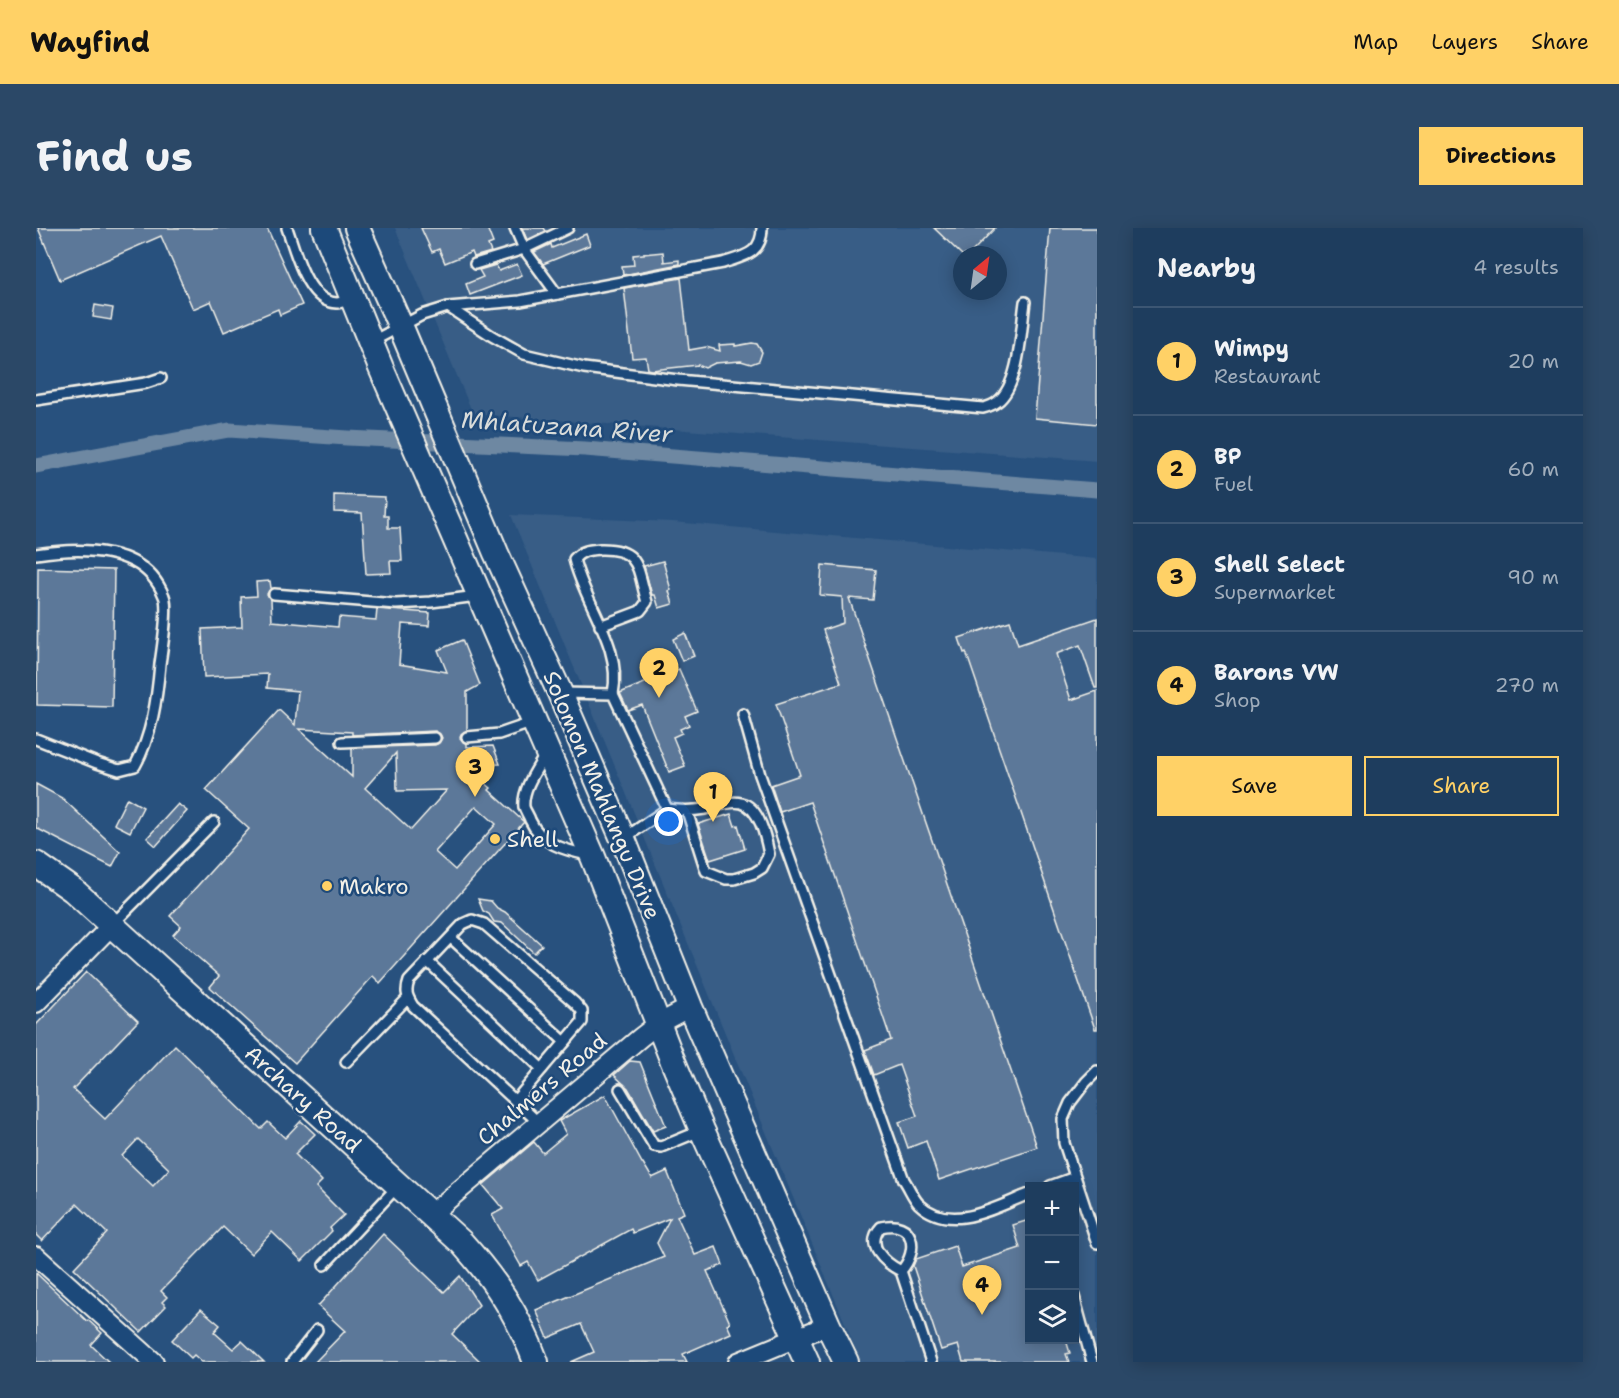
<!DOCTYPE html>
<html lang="en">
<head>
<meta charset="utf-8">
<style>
  :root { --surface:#1e3d5e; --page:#2b4867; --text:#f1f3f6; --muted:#a1aebc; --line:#3c5673; --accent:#ffd166 }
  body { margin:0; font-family:"Shantell Sans",sans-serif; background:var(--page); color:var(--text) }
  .controls { position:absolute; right:18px; bottom:18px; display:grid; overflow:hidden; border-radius:0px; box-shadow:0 3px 15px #0003 }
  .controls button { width:54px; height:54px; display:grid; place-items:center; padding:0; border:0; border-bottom:2px solid var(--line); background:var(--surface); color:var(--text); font:30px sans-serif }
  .compass { position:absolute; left:917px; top:18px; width:54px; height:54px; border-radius:50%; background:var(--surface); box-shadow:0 3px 15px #0003; rotate:29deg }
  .you { position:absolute; left:633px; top:594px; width:21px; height:21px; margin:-15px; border:4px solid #fff; border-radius:50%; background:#1a73e8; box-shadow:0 0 0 9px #1a73e833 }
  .badge { display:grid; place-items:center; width:39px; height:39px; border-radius:50%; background:var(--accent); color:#111; font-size:20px; font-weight:700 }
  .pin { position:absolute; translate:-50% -50px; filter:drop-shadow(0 2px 3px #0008) }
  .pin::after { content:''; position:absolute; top:32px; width:21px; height:18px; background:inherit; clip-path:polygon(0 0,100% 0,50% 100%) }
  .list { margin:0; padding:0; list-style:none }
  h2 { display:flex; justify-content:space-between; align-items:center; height:78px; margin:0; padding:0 24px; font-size:26px }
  h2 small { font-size:20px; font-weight:400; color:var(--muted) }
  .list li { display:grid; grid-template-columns:39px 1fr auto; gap:18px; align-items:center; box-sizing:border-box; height:108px; padding:0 24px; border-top:2px solid var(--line) }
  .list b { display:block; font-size:22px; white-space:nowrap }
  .list p { margin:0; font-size:20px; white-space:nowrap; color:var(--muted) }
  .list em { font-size:20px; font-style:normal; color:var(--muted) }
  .actions { display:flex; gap:12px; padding:18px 24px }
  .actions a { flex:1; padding:14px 0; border:2px solid var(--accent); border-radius:0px; text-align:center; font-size:21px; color:var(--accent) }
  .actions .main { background:var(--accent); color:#111 }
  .icon { flex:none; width:33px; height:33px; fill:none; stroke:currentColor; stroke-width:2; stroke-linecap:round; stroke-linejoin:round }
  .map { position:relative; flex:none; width:1061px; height:1134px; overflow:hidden; border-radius:0px }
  header { display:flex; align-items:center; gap:36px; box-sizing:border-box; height:84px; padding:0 30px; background:var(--accent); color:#111 }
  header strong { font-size:28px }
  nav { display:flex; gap:33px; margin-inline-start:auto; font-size:21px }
  .intro { display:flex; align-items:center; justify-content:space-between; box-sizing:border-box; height:144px; padding:0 36px }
  h1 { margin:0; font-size:42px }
  .button { padding:15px 27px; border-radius:0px; background:var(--accent); color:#111; font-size:21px; font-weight:700 }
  main { display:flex; gap:36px; padding:0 36px }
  aside { flex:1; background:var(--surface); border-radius:0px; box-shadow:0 3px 15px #0003 }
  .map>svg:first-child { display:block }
</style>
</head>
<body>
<header>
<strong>Wayfind</strong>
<nav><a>Map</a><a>Layers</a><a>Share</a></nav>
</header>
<div class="intro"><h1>Find us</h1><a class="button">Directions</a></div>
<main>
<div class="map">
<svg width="1061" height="1134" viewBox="0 0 1061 1134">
  <rect width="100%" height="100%" fill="#28517e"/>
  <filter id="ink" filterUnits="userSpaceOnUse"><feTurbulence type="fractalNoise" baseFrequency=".0167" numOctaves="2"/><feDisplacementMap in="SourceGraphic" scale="12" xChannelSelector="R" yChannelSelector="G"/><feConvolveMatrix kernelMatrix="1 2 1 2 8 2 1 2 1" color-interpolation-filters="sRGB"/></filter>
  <g filter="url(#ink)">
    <g fill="#375d86" fill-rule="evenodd">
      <path d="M359 0H1061V233L437 186ZM926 27H962V63H926Z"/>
      <path d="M475 287 637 294 1061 331V1134H825ZM993 958H1038V1112H993Z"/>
    </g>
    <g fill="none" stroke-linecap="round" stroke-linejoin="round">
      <path stroke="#6e88a2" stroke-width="15" d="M0 238 193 202 311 210 549 221 1061 262"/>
    </g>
    <g fill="#5b7899" stroke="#f4f1e8" stroke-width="1.5" fill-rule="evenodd">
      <path d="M2 0H231L266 77 244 87 242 81 188 104 175 73 157 81 125 8 24 52Z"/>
      <path d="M385 0H451L457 15 452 17 455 24 438 29 436 24 409 35 403 21 396 24Z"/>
      <path d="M486 0H508L510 3 491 12Z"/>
      <path d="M898 0H959L933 27H926Z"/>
      <path d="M1014 0H1061V196L999 190Z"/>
      <path d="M550 6 554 17 507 36 498 24 515 16 516 20Z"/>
      <path d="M627 24 628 34 643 32V36L587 47 586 38 598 37 597 27Z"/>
      <path d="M481 36 486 47 434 67 430 56 447 49 443 42 460 37 463 43Z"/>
      <path d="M645 50 653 122 670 119 684 123 683 117 699 116V118L716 115 721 116 726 124 723 133 715 136 705 133 679 135 669 140 662 137 616 142 612 141 610 129 596 130 588 60Z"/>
      <path d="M59 77 77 80 75 92 57 89Z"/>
      <path d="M298 267 349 269 348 288H352V300H364L366 333H354L355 345 330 346 326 285 298 284Z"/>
      <path d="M627 333 635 362 633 363 637 376 623 380 619 367H616L608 338Z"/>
      <path d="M786 337 840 342 837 372 813 370 1001 919 903 952 890 913 872 920 863 894 881 888 863 837 838 847 829 822 855 812 774 574 744 584 735 557 764 547 740 476 805 455 787 402 807 395 806 369 784 367Z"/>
      <path d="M2 340 78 342 76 479 1 477Z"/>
      <path d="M234 353 235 360 231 366 235 372 236 393 302 399 303 389 340 392 341 381 394 385 393 398 366 396 363 436 411 444 402 422 426 412 444 457 431 464V502L425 506 424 510 431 516V519L457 518 464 536 428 537 455 560 453 562 488 594 344 755 337 748 259 835 174 759 183 748 137 707 145 698 134 688 213 601 170 562 243 482 259 497 262 463 231 460 232 446 168 449 166 401 206 399 205 369 221 368 220 354ZM263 501 316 504V507L399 503 404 506 406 510 403 515 399 517 316 520V549ZM360 525 361 563 411 562 375 602 329 560ZM440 578 460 596 419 642 399 624Z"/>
      <path d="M1061 390V460H1059L1044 417 1020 426 1035 472 1061 463V801H1059L930 424 928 425 923 410 974 393 982 417Z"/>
      <path d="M649 405 658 428 646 433 637 411Z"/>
      <path d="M643 441 661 483 649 488 653 497 644 501 646 505 637 509 649 538 633 544 606 477 592 482 584 465Z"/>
      <path d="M0 556 26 570 84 624 76 639 0 600Z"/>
      <path d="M91 570 107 579 94 604 78 596Z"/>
      <path d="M142 576 151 583 120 618 111 610Z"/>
      <path d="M695 586 699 598 702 597 709 621 674 632 662 596Z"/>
      <path d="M442 671 455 673 461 680 469 684 506 717 498 725 466 695 458 694 453 686 447 683Z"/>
      <path d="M50 744 102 793 37 861 69 891 139 817 225 901 232 894 249 910 265 893 279 906 259 926 286 953 280 959 308 987 294 1000 296 1003 266 1033 236 1004 215 1026 187 999 125 1063 131 1069 126 1074 130 1078 105 1104 38 1040 71 1005 41 976 6 1013 0 1007V797ZM102 911 133 941 117 958 86 928Z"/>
      <path d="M594 833 604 834 630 898 617 903 592 860 578 847Z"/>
      <path d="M569 867 606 935H607L616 950 631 943 648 985 641 988 659 1027 680 1019 687 1037 671 1043 694 1095 691 1096 695 1105 647 1126 651 1134H535L558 1124 545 1096 512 1110 500 1082 628 1029 621 1015 634 990 597 1005 595 1001 502 1052 492 1034 485 1038 456 987 467 981 447 957 498 914 507 925 530 906 523 893Z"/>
      <path d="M993 992V1112H1030L1034 1125 1030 1126 1033 1134H927L922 1117 905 1122 877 1038 880 1031 919 1018 926 1039 984 1020 977 997Z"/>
      <path d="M347 1006 408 1064 424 1048 443 1077 416 1106 445 1134H279L309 1103 282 1078Z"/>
      <path d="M0 1045 51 1093 52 1092 66 1105 55 1117 73 1134H0Z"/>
      <path d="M165 1081 184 1097 178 1104 197 1121 206 1113 228 1134H166L158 1127 155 1130 136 1112Z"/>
    </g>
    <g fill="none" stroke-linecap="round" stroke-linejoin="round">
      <defs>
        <g id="lane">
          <path d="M251 0C259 22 271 75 301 75 305 75 310 72 314 71"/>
          <path d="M479 0 488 21 521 66"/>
          <path d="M439 36 488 21 532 0"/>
          <path d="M412 79 456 108 488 126 548 140 642 152 947 180C951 179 957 177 961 174 984 157 985 101 989 74"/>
          <path d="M335 114 386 87 412 79 484 73 687 35C708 28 726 26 726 0"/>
          <path d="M0 172 110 155 125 150"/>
          <path d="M0 326C45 319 108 317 128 368 133 379 126 422 124 436 121 471 116 507 99 538L83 542 61 535 0 511"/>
          <path d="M238 366 360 376 395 374 441 368"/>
          <path d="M564 398 604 383 611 374C601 341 605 320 564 321 553 322 546 322 538 331 548 375 587 418 577 466"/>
          <path d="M526 465 577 466 631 581 587 611"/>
          <path d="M707 486 724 547 868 952C873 959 877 970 883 976 915 1006 960 979 993 966"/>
          <path d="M431 509 463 506 498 494"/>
          <path d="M306 514 399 510"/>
          <path d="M509 527C501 541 486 561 488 579 489 583 493 588 494 592 505 616 528 622 552 627"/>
          <path d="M631 581C644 583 656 583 669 581 680 579 694 572 705 575 724 579 730 611 733 626L726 640 718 645 698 651H690L670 643 651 583"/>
          <path d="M76 697 178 594"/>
          <path d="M415 710 529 814"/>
          <path d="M391 733 506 841"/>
          <path d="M310 834 372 770"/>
          <path d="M1061 843 1050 854 1034 875 1027 891 1028 915 1061 1015"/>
          <path d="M584 861 618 918 625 919 664 903"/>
          <path d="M479 873 546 794V783L539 775 448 696 436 692 427 696 373 753C369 764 371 768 377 778L503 895"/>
          <path d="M1014 958 1039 949"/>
          <path d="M288 1037 362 958"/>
          <path d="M865 1043C884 1022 878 991 845 999 828 1017 849 1035 865 1043L895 1134"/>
          <path d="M1038 1068 1056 1134"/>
          <path d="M256 1134 281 1102"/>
        </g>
        <g id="street">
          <path d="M0 775 76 697"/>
          <path d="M394 987 605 809 622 796 654 779"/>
          <path d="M0 1028 118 1134"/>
          <path d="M702 1134 792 1097"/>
        </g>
        <g id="secondary">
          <path d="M288 0 345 140 557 629 636 831 666 902 771 1134"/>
          <path d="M321 0 364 97 460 325 524 465 587 611 654 779 792 1097 810 1134"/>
          <path d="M0 636 37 662 426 1015C460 1053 482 1086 500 1134"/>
        </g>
      </defs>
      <use href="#lane" stroke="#f4f1e8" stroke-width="14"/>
      <use href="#street" stroke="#f4f1e8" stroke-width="22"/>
      <use href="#secondary" stroke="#f4f1e8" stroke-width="28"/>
      <use href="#lane" stroke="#1f4a7a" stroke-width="9"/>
      <use href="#street" stroke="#1f4a7a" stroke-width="18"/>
      <use href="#secondary" stroke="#1f4a7a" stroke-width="24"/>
    </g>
  </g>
  <g fill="#ffd166" stroke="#1f4a7a" stroke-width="2">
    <circle cx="459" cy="611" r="6"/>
    <circle cx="291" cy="658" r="6"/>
  </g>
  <g text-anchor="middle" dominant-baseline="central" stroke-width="5" stroke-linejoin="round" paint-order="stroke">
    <g font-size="22" fill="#f4f1e8" stroke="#1f4a7a">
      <text transform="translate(566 567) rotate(67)">Solomon Mahlangu Drive</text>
      <text transform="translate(506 861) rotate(-40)">Chalmers Road</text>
      <text transform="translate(267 871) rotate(42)">Archary Road</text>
    </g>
    <g font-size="22" fill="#f4f1e8" stroke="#1f4a7a" text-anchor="start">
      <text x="471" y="611">Shell</text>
      <text x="303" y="658">Makro</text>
    </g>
    <g font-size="24" font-style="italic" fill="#d9dcda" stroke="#1f4a7a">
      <text transform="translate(531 199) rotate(4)">Mhlatuzana River</text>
    </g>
  </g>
</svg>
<div class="controls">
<button>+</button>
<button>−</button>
<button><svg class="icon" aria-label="layers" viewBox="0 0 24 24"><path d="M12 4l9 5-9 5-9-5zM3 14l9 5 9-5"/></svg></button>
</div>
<svg class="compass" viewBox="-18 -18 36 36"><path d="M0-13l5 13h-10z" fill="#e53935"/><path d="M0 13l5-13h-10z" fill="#a1aebc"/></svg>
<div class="you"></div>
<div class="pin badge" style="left:677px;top:594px">1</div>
<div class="pin badge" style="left:623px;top:470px">2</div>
<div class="pin badge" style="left:439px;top:569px">3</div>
<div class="pin badge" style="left:946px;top:1087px">4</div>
</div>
<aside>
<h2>Nearby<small>4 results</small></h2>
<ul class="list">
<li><span class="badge">1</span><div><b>Wimpy</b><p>Restaurant</p></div><em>20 m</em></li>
<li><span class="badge">2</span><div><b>BP</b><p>Fuel</p></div><em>60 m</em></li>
<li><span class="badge">3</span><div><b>Shell Select</b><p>Supermarket</p></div><em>90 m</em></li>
<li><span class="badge">4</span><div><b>Barons VW</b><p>Shop</p></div><em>270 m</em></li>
</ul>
<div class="actions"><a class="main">Save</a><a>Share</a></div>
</aside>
</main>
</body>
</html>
